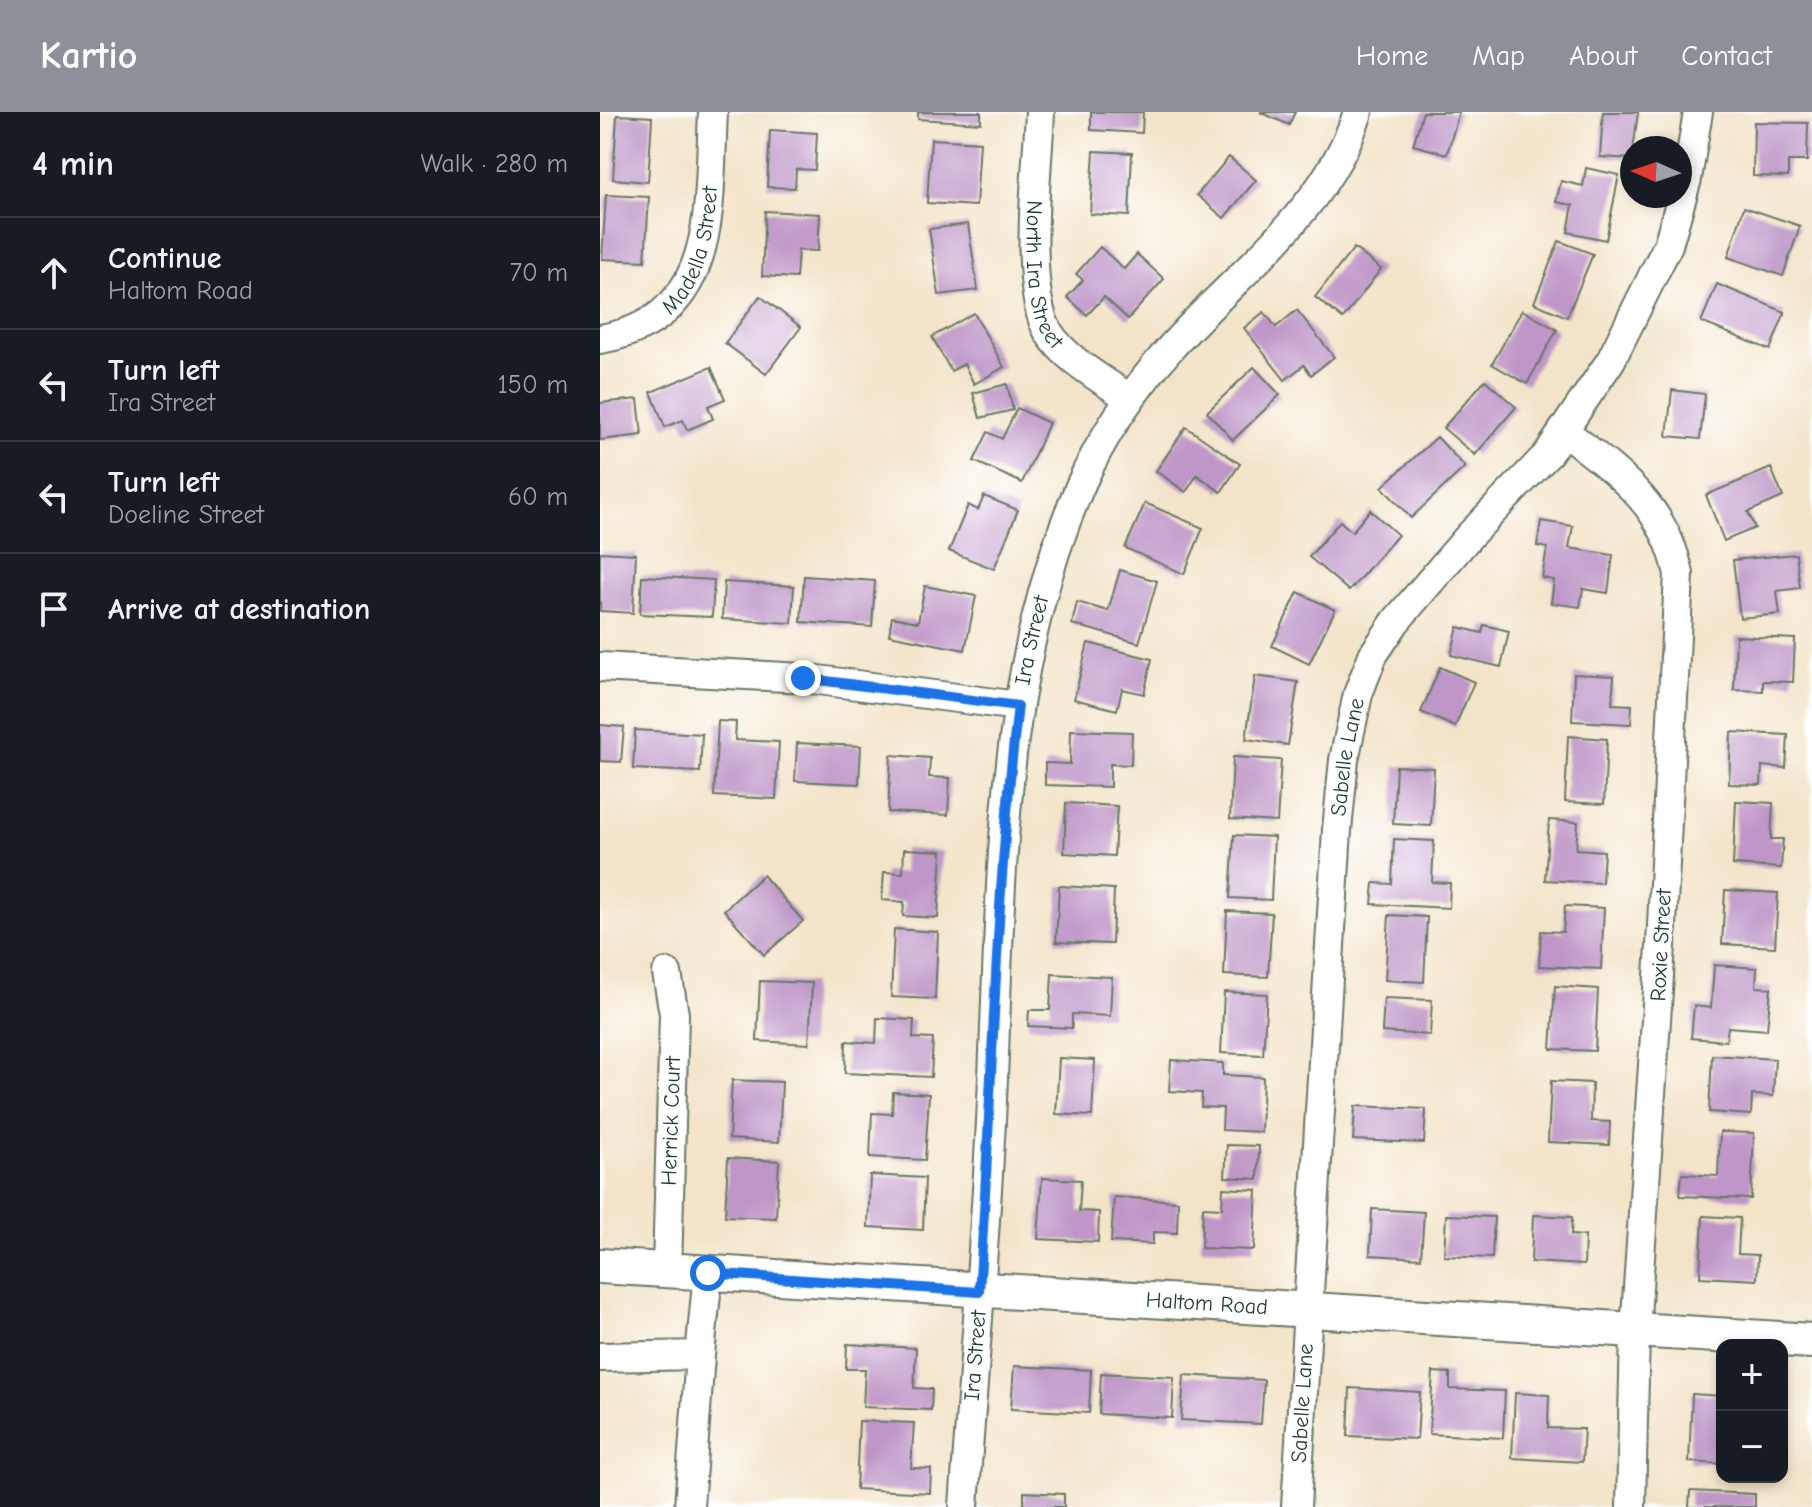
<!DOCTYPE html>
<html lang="en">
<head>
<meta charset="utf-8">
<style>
  :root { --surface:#171b24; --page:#242831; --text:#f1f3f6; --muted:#9ea1a6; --line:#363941; --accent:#8c9099 }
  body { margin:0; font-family:"Comic Neue",sans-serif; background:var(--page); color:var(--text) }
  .controls { position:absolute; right:24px; bottom:24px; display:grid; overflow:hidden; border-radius:16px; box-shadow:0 4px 12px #0003 }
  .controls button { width:72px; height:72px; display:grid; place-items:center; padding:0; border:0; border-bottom:2px solid var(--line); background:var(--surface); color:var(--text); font:40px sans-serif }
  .compass { position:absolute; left:1020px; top:24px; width:72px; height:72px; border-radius:50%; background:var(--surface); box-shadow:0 4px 12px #0003; rotate:273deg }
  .stop { position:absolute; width:24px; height:24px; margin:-18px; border:6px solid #1a73e8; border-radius:50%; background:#fff }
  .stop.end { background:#1a73e8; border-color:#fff; box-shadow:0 2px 8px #0008 }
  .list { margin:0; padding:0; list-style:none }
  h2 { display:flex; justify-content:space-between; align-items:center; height:104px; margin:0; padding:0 32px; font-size:34px }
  h2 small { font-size:26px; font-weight:400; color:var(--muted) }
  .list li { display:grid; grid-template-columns:52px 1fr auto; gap:24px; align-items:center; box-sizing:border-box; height:112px; padding:0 32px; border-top:2px solid var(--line) }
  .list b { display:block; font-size:30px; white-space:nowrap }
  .list p { margin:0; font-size:26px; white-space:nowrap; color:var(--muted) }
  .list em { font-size:26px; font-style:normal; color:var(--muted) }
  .icon { flex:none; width:44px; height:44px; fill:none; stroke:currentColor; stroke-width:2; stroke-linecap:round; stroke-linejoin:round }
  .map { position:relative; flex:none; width:1212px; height:1395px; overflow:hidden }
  header { display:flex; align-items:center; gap:48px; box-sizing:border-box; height:112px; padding:0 40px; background:var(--accent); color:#fff }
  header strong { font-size:38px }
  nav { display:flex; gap:44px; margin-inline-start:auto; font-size:28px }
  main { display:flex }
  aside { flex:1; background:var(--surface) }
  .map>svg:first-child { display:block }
</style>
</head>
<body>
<header>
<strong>Kartio</strong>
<nav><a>Home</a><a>Map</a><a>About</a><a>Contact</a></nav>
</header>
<main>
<aside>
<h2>4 min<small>Walk · 280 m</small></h2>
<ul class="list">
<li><svg class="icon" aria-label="ahead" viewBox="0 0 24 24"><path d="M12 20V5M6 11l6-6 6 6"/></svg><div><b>Continue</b><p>Haltom Road</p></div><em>70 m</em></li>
<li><svg class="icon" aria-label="left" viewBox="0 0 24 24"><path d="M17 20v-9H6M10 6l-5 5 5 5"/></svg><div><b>Turn left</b><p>Ira Street</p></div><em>150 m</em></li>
<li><svg class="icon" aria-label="left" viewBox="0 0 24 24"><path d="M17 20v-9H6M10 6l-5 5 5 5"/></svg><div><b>Turn left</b><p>Doeline Street</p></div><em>60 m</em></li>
<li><svg class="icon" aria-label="arrive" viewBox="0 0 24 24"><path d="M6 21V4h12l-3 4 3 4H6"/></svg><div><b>Arrive at destination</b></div></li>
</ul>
</aside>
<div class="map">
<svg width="1212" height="1395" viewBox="0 0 1212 1395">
  <rect width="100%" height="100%" fill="#fff"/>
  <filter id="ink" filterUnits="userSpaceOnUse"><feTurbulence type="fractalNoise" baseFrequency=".0125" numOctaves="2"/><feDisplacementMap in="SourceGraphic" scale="16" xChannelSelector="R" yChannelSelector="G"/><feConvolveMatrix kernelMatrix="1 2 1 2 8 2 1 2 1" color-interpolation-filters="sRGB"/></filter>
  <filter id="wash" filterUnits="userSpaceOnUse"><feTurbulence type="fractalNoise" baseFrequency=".006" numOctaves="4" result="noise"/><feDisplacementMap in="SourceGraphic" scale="32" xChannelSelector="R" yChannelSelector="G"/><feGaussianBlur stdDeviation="1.8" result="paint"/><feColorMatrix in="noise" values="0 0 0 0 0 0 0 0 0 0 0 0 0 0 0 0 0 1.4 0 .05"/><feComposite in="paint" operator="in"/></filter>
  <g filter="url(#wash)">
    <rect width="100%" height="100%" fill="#f3e4c9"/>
    <g id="blocks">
      <g fill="#be96c7">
        <path d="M318 0H381V11L318 7Z"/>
        <path d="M491 0H543L542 21 491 18Z"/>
        <path d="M660 0H695L689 13Z"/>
        <path d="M823 0H859L847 42 813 33Z"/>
        <path d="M1003 0H1038L1032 47 1000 45Z"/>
        <path d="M17 3 52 5 48 70 13 67Z"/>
        <path d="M1154 10 1208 11 1207 49H1188V65L1153 64Z"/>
        <path d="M170 18 217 21 215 58 196 57 195 76 167 75Z"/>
        <path d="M331 27 380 30 376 94 327 91Z"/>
        <path d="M494 39 532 41 529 104 490 102Z"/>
        <path d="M629 45 656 68 624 106 597 83Z"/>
        <path d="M986 56 1019 63 1006 128 968 120 973 93 956 90 961 69 983 74Z"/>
        <path d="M6 83 49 85 45 149 2 147Z"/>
        <path d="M1144 95 1200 114 1183 164 1128 145Z"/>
        <path d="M165 99 220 102 218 139 198 138 196 166 162 164Z"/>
        <path d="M368 112 378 178 339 183 329 117Z"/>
        <path d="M959 129 993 142 967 205 934 191Z"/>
        <path d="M500 135 524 157 537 142 564 167 528 207 504 185 487 203 467 185 483 168 476 162Z"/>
        <path d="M754 136 781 157 743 207 715 185Z"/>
        <path d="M1117 172 1185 200 1170 238 1101 210Z"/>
        <path d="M160 184 201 215 166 262 125 231Z"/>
        <path d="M697 198 734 245 711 263 704 253 685 268 644 216 664 200 676 215Z"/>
        <path d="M922 198 957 218 927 272 892 252Z"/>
        <path d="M374 201 404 255 374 272 364 252 351 259 332 225Z"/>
        <path d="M111 255 125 287 108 294 113 307 87 318 83 308 65 315 51 280Z"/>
        <path d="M654 255 680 283 633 328 607 300Z"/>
        <path d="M885 268 916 295 875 343 843 316Z"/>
        <path d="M407 272 413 298 380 306 373 281Z"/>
        <path d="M1072 278 1105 282 1100 327 1067 324Z"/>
        <path d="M38 287 42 323 0 328V291Z"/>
        <path d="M417 296 449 311 422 371 374 349 388 320 402 327Z"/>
        <path d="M586 315 640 352 621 380 597 363 586 380 556 359Z"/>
        <path d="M837 325 865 355 811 406 782 375Z"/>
        <path d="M1171 356 1183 385 1148 400 1155 416 1124 429 1106 383Z"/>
        <path d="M384 384 418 398 394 457 349 439 368 393 378 398Z"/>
        <path d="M545 391 603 416 584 462 525 436Z"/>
        <path d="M770 398 798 423 749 479 709 445 740 409 752 420Z"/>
        <path d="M941 409 973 414 969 436 1013 443 1008 481 983 477 980 495 951 491 954 468 942 466 947 436 937 434Z"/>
        <path d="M0 440 36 442 33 501 0 499Z"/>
        <path d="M1196 442 1200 476 1177 479 1180 502 1140 506 1133 448Z"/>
        <path d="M520 458 557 469 539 531 472 512 477 490 508 499Z"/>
        <path d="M42 464 114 468 112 505 40 502Z"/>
        <path d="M204 464 275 469 272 515 201 510Z"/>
        <path d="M124 470 194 474 192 511 122 507Z"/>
        <path d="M325 474 376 484 365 538 289 523 292 505 318 510Z"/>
        <path d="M698 480 735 498 709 552 672 534Z"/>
        <path d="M884 513 909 519 901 555 851 543 858 515 882 521Z"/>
        <path d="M1136 524 1195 527 1193 570 1163 569V579L1134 578Z"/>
        <path d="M488 531 552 547 544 582 522 577 517 598 474 587Z"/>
        <path d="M840 555 874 570 855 615 821 600Z"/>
        <path d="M974 562 1014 564 1012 592 1032 593 1031 612 972 609Z"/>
        <path d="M655 564 698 570 688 633 646 627Z"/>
        <path d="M118 609 136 610 135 628 179 630 176 687 114 684Z"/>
        <path d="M0 613 24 615 21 650 0 649Z"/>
        <path d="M35 618 102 622 100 660 33 657Z"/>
        <path d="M471 618 532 620 531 653 510 652V675L445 673V651L470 652Z"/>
        <path d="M1131 620 1188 623 1186 656 1162 654 1161 673 1129 672Z"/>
        <path d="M968 624 1007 627 1004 692 965 690Z"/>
        <path d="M197 631 261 634 259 672 195 669Z"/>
        <path d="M291 643 330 646 329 665 350 666 348 703 288 700Z"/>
        <path d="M633 645 681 648 677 710 630 707Z"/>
        <path d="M796 654 834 656 831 714 793 712Z"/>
        <path d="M1136 689 1173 691 1171 727H1183L1181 756 1133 753Z"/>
        <path d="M466 691 517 694 514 744 464 741Z"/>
        <path d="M949 708 978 710 976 737 1004 739 1002 771 945 768Z"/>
        <path d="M634 723 674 725 671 788 630 786Z"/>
        <path d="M794 727 834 729 832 770 850 771 849 796 772 792 774 771 792 772Z"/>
        <path d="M304 737 342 739 338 806 303 804 304 790 282 788 284 760 303 761Z"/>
        <path d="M163 763 203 809 164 843 124 798Z"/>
        <path d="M459 774 514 777 512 832 456 830Z"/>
        <path d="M1125 778 1178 781 1175 835 1122 832Z"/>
        <path d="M965 794 1004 796 1001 857 939 854 941 819 963 820Z"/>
        <path d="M627 799 672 801 668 865 624 863Z"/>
        <path d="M789 803 827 805 824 870 785 868Z"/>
        <path d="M294 817 338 820 335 887 291 885Z"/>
        <path d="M1114 853 1157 856 1156 875 1171 876 1167 918 1128 915 1126 929 1091 926 1094 894 1111 896Z"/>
        <path d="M452 862 512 865 510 904 472 902V916L428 914 429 898H450Z"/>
        <path d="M160 869 212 871 209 932 157 929Z"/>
        <path d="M955 874 998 877 995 939 951 937Z"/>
        <path d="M624 880 667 882 663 943 621 941Z"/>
        <path d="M784 886 832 888 830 923 782 920Z"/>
        <path d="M277 906 314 908 313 926 333 927 331 965 245 961 246 929 276 931Z"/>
        <path d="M1112 943 1175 947 1173 984 1152 983 1151 1003 1109 1000Z"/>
        <path d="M459 946 495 948 492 1004 456 1002Z"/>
        <path d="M571 948 623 951V963L663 965 661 1020 622 1018 623 996 601 995 602 981 569 979Z"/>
        <path d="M132 968 182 970 179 1030 129 1027Z"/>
        <path d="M951 969 992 971 991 1009 1010 1010 1009 1033 948 1030Z"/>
        <path d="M293 980 329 982 325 1048 270 1045 272 1001 292 1002Z"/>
        <path d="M755 994 826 997 824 1031 753 1028Z"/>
        <path d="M1120 1020 1154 1021 1151 1087 1080 1084 1082 1062 1118 1064Z"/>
        <path d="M627 1033 659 1034 658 1067 625 1065Z"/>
        <path d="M128 1046 179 1049 176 1106 125 1104Z"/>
        <path d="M270 1063 325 1066 323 1118 268 1115Z"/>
        <path d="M442 1066 481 1068 479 1099 499 1100 498 1130 438 1127Z"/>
        <path d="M623 1076 657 1078 654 1138 601 1136 603 1095 622 1096Z"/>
        <path d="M514 1085 578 1089 577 1121 553 1120V1132L511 1130Z"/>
        <path d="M772 1097 824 1100 821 1146 770 1143Z"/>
        <path d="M846 1103 894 1105 892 1146 844 1144Z"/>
        <path d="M933 1103 972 1105 971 1123 985 1124 984 1153 931 1150Z"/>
        <path d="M1103 1104 1140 1106 1138 1142 1158 1143 1157 1168 1100 1165Z"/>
        <path d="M247 1232 316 1236 314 1276 332 1277 331 1298 263 1295 265 1257H246Z"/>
        <path d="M414 1254 491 1258 489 1301 411 1297Z"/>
        <path d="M833 1260 850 1261V1277L905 1279 903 1326 829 1322Z"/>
        <path d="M501 1261 574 1265 572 1306 499 1302Z"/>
        <path d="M584 1263 664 1268 661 1312 581 1308Z"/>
        <path d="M750 1276 820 1280 817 1327 748 1324Z"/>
        <path d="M915 1281 949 1283 948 1316 984 1317 982 1350 912 1346Z"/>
        <path d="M1092 1282 1122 1284V1352L1089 1350Z"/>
        <path d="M259 1309 314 1311 311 1356 331 1357 330 1381 256 1377Z"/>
        <path d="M1090 1379 1155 1382V1395H1089Z"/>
        <path d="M424 1380 464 1382V1395H424Z"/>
      </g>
    </g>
  </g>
  <g filter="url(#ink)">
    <use href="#blocks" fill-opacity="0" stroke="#697768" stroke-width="2"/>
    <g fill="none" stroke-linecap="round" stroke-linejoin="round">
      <defs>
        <g id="minor">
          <path id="s1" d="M440 0C438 52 422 178 449 221 467 249 504 268 530 287"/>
          <path id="s2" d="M0 227C120 207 108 95 113 0"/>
          <path d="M963 318C1017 361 1064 391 1079 462L1061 834 1035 1220 1031 1395"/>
          <path d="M0 555 203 566 418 594"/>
          <path d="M67 861 74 902 67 1158"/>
          <path d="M0 1245 100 1243 108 1161"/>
          <path d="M89 1395 100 1243"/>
          <path id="s3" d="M364 1395C373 1260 386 1124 392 988 402 781 396 567 481 372 502 325 533 279 567 240 633 164 727 100 758 0"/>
          <path id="s4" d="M696 1395 737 718 744 648 758 582 773 543 796 509 870 423 947 343 1011 248 1068 133 1087 67 1098 0"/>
        </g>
        <g id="major">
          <path id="s5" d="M0 1154 1212 1229"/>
        </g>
      </defs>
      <use href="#minor" stroke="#697768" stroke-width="32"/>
      <use href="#major" stroke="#697768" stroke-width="38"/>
      <use href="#minor" stroke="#fff" stroke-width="28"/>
      <use href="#major" stroke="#fff" stroke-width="34"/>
    </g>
  </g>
  <g fill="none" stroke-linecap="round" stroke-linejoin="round" filter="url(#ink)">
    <path stroke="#1a73e8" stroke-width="10" d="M108 1161 379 1180C393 985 394 788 418 594L203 566"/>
  </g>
  <g text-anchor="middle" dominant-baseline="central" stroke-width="7" stroke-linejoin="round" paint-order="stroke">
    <g font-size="22" fill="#1f3d34" stroke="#fff">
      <text stroke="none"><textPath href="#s2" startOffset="140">Madella Street</textPath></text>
      <text stroke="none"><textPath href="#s1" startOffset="164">North Ira Street</textPath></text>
      <text stroke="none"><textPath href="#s3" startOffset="870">Ira Street</textPath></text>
      <text stroke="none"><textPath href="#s4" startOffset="752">Sabelle Lane</textPath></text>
      <text transform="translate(1061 833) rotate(-87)">Roxie Street</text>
      <text transform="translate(71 1009) rotate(-88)">Herrick Court</text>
      <text stroke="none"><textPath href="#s5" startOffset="608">Haltom Road</textPath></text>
      <text stroke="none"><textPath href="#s3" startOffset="152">Ira Street</textPath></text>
      <text stroke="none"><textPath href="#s4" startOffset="104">Sabelle Lane</textPath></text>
    </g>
  </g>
</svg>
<div class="controls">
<button>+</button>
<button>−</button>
</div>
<svg class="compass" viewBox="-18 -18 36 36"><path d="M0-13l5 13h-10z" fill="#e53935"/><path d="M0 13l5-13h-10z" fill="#9ea1a6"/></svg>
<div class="stop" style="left:108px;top:1161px"></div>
<div class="stop end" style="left:203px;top:566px"></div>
</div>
</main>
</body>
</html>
